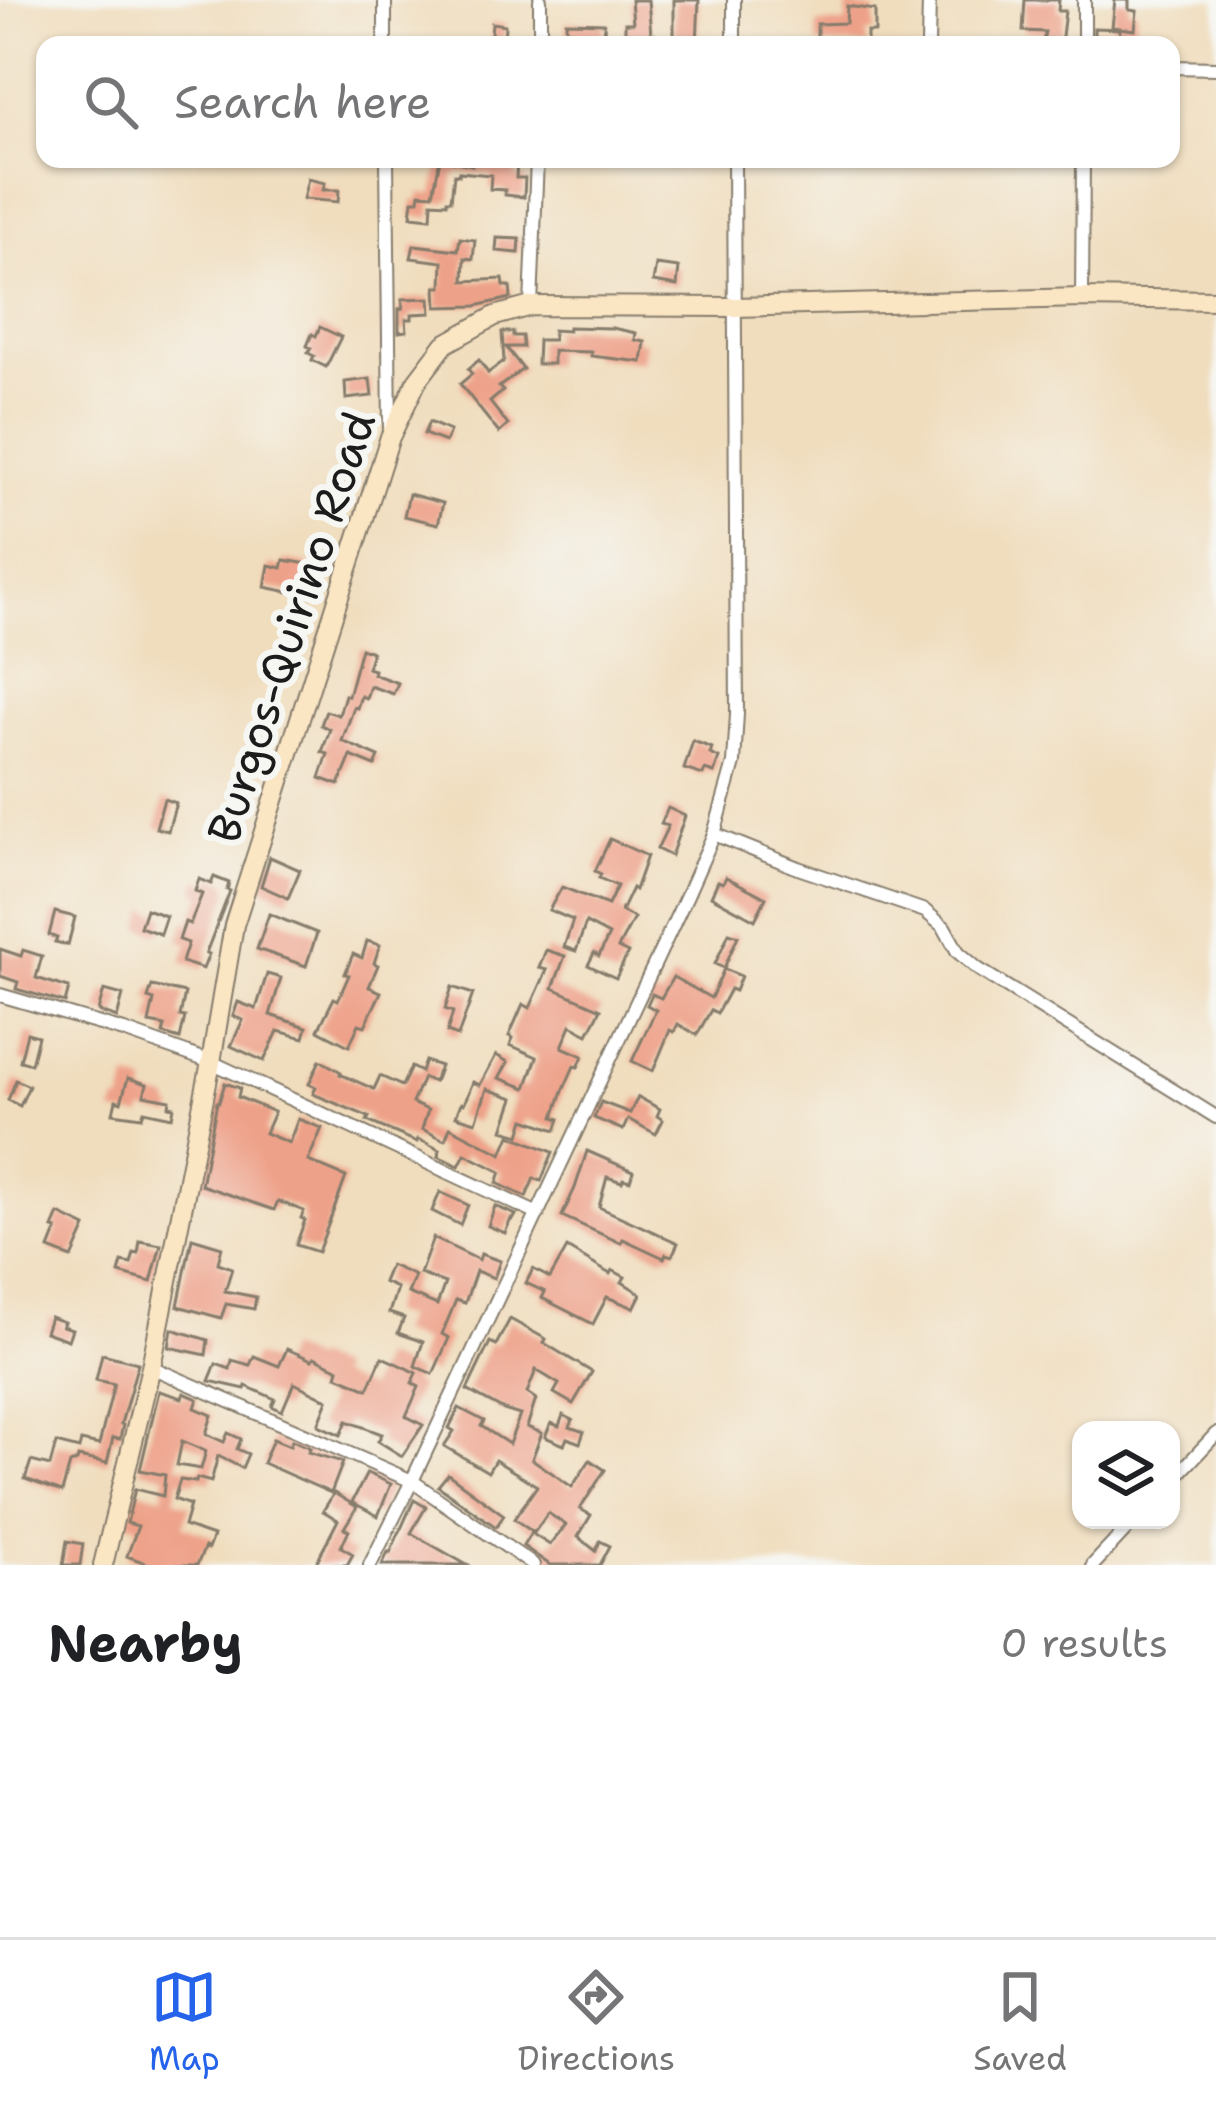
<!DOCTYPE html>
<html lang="en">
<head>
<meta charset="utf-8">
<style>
  :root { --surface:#fff; --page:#f2f2f2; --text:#202124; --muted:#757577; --line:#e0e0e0; --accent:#2563eb }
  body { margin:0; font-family:"Shantell Sans",sans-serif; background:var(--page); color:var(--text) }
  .controls { position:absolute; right:36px; bottom:36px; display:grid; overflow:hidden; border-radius:24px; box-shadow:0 3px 9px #0004 }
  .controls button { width:108px; height:108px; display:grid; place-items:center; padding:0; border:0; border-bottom:3px solid var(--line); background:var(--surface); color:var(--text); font:60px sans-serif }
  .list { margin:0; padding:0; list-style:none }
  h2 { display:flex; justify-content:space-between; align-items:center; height:156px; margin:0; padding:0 48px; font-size:51px }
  h2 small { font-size:39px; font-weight:400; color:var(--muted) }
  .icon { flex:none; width:66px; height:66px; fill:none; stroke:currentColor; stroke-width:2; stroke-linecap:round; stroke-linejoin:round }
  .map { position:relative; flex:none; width:1216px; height:1565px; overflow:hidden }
  .search { position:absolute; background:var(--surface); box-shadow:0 3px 9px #0004; left:36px; right:36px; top:36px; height:132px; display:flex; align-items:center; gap:30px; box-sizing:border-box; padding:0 42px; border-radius:24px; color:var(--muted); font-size:45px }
  .sheet { height:372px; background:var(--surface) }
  nav { display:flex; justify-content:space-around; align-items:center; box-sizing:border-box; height:168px; border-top:3px solid var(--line); background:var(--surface); font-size:33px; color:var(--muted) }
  nav a { display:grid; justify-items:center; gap:6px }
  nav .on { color:var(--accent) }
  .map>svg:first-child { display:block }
</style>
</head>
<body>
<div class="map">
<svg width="1216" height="1565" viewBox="0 0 1216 1565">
  <rect width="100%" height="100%" fill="#f6f6f2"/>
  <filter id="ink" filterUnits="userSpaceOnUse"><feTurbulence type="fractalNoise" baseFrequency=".00833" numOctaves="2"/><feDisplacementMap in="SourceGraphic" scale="24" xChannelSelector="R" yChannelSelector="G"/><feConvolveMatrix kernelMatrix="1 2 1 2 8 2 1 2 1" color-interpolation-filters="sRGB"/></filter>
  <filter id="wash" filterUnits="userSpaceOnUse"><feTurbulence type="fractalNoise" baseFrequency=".004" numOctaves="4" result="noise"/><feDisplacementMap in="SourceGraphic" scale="48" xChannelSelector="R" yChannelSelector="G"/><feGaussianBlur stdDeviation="2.7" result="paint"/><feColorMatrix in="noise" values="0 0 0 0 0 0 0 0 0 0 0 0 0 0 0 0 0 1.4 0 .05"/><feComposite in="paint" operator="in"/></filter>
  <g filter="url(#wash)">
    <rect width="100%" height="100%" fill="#f0ddbd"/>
    <g id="blocks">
      <g fill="#eea189" fill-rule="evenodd">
        <path d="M631 0H648L651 34H654L653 45H632V42L625 41V23H633Z"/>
        <path d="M674 0H699L697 45H674Z"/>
        <path d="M1025 0H1059L1058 11H1065L1061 45H1042L1045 32 1023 31Z"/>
        <path d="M1115 0H1129V10L1137 11 1135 30 1112 27Z"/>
        <path d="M847 6 875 10V32H867V45L817 44V24L846 23Z"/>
        <path d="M566 22 604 23 605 45H567Z"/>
        <path d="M492 23 505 25 504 45H490Z"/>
        <path d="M1094 28 1120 29 1119 45H1094Z"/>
        <path d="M440 159 472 165 473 159 517 160 516 178H525L524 197 505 195V190L490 189 491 175 459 172V175L454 174 451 200H447V203L432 202 431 218 411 216 413 200H419L420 193 433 194Z"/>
        <path d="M308 179 325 183 323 190H339L338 202 303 199Z"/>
        <path d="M460 238 475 240 473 259 465 258 464 281 503 279 504 286H510L511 298 476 306 437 307 436 287H442L443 262 411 258 414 245 458 250Z"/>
        <path d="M497 238 520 239 519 253 496 251Z"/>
        <path d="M656 265 679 268 677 286 653 282Z"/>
        <path d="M430 298 431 313 412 314V319H406L407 331 399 332V309L403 308 402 299Z"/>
        <path d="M320 327 341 337 326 367 312 360 314 356 308 353 311 348 307 346 312 334 316 336Z"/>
        <path d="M568 327 612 328 636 333 635 340 645 342 642 362 591 356V352L553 351V364H537L538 340H553V330L568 331Z"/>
        <path d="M502 332H513V336H522L523 347H506L523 369 499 387 503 391 490 402 508 425 499 433 460 384 472 374 468 369 479 360 488 373 504 361Z"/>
        <path d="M370 379 372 396 346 399 345 382Z"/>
        <path d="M429 422 450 431 445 442 424 434Z"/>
        <path d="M409 494 443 503 438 524 404 516Z"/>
        <path d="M284 560 308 564 307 572 317 575 313 597 265 587 269 565 282 568Z"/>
        <path d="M361 648 372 652 367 668 374 670 373 674 398 683 393 694 370 686 366 698 361 696 357 708 354 707 342 741 379 757 375 766 351 756 339 785 320 778 328 754 322 752 330 729 321 725 326 711 339 715 345 695 348 696Z"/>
        <path d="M693 741 712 748 710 754 719 758 714 773 705 770 703 775 684 769Z"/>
        <path d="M164 799 176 803 168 831 156 828Z"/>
        <path d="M668 808 685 816 671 856 657 849 668 826 661 824Z"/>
        <path d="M610 839 647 856 635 890 632 888 621 911 634 918 618 948 628 953 616 978 588 965 594 953 599 956 609 935 586 923 576 951 564 947 573 920 549 910 562 887 608 905 617 886 599 878 601 874 595 871Z"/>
        <path d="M270 857 300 870 288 898 261 886Z"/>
        <path d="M214 877 229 883 227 890 230 891 206 953 209 954 203 969 182 962 188 943 179 940 185 922 190 924 202 894 195 891 199 879 211 884Z"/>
        <path d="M726 877 766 898 755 920 711 896 718 881 723 883Z"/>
        <path d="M146 909 166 916 160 934 140 927Z"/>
        <path d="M55 912 75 917 68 945 55 942 57 938 49 935Z"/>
        <path d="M269 914 317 933 306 966 257 949Z"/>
        <path d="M729 933 738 936 724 968 715 964Z"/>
        <path d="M367 941 380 945 374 963 378 965 369 987 381 992 365 1026 359 1024 349 1046 318 1030 334 998 338 1000 349 975 345 974 353 954 362 958Z"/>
        <path d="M0 949 21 956 23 950 42 956 36 978 69 988 65 1003 16 989 18 982 0 976Z"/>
        <path d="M546 950 565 956 553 988 601 1009 588 1034 571 1025 562 1047 583 1056 578 1067 574 1066 563 1091 554 1117 560 1119 556 1130 525 1119 520 1135 503 1130 514 1098 487 1089 476 1122 456 1116 461 1103 464 1104 473 1082 480 1085 496 1055 508 1062 499 1078 526 1088 537 1057 510 1045 513 1038 509 1036 523 1004 530 1008 547 970 539 968Z"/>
        <path d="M724 969 741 976 735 991 730 989 717 1013 711 1010 697 1035 678 1024 674 1032 670 1030 653 1071 632 1061 656 1010 647 1005 652 994 661 998 673 977 711 998Z"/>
        <path d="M267 974 281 978 270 1015 307 1027 304 1038 278 1031 264 1061 231 1046 243 1020 233 1016 238 1002 256 1009Z"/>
        <path d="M152 986 185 993 180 1016 185 1017 180 1039 163 1034 165 1026 149 1023 154 1000 148 998Z"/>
        <path d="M452 987 473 994 458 1036 447 1032 453 1012 445 1009Z"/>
        <path d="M104 990 123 995 117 1018 98 1011Z"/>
        <path d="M27 1033 38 1036 31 1064 20 1061Z"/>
        <path d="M320 1060 341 1072 340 1074 374 1089 380 1076 402 1086 411 1067 421 1072 425 1061 440 1066 434 1082 423 1078 412 1103 428 1110 422 1129 445 1140 450 1127 502 1154 510 1135 553 1152 541 1181 534 1178 526 1197 497 1183 501 1172 465 1154 459 1166 438 1156 440 1150 418 1139 417 1142 367 1121 369 1117 313 1094 316 1087 309 1084Z"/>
        <path d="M128 1078 147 1084 144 1095 170 1100 169 1106 174 1107 172 1117 144 1111 142 1117 113 1113 116 1100 121 1102Z"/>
        <path d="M16 1080 29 1086 20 1106 8 1100Z"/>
        <path d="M225 1083 240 1088 238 1097 274 1112 265 1133 289 1143 298 1119 322 1128 308 1161 346 1177 318 1252 296 1245 305 1220 301 1218 304 1211 278 1201 274 1210 201 1185 217 1102H219Z"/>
        <path d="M638 1097 660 1109 657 1116 663 1120 656 1134 628 1119 623 1130 594 1118 601 1102 630 1113Z"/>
        <path d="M587 1151 633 1171 630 1181 623 1179 622 1182 607 1177 599 1207 678 1243 672 1256 666 1254 664 1258 623 1239 621 1243 562 1216 575 1188Z"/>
        <path d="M440 1192 468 1205 460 1225 432 1211Z"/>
        <path d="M495 1206 516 1215 513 1220 511 1219 505 1233 488 1226Z"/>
        <path d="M59 1214 86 1227 72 1258 49 1249 57 1229 53 1228Z"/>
        <path d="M192 1238 222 1247 218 1263 232 1268 225 1291 256 1297 254 1309 226 1304 221 1318 178 1306Z"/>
        <path d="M433 1238 479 1260 481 1254 500 1261 494 1278 476 1271 465 1303 456 1300 442 1334 449 1338 433 1374 415 1366 423 1342 398 1333 404 1318 389 1313 397 1288 383 1282 390 1265 415 1276 408 1293 437 1305 445 1283 420 1274Z"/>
        <path d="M140 1241 161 1245 151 1282 119 1273 122 1262 131 1264 134 1253 138 1254Z"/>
        <path d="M567 1248 610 1274 612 1270 625 1277 622 1282 641 1294 634 1308 607 1297 593 1324 542 1298 545 1292 526 1283 533 1269 550 1278Z"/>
        <path d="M50 1317 64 1322 62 1326 72 1329 68 1340 45 1332Z"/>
        <path d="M510 1319 546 1339 544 1343 592 1372 573 1404 554 1393 559 1384 536 1370 527 1393 536 1399 527 1427 542 1433 532 1459 572 1487 590 1460 605 1470 580 1509 591 1515 578 1537 596 1551 600 1541 610 1546 600 1565H550L523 1546 531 1533 550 1545 566 1525 548 1513 534 1533 514 1519 537 1486 495 1460 488 1472 444 1446 454 1431 449 1428 459 1408 484 1421 481 1426 509 1444 520 1415 504 1410 467 1390 490 1342 496 1345Z"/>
        <path d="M172 1329 208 1340 206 1355 169 1347Z"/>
        <path d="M287 1349 312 1360 314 1357 339 1369 337 1376 368 1389 382 1357 417 1373 412 1383 419 1387 406 1416 423 1425 402 1456 378 1441 382 1434 347 1421 341 1435 318 1425 328 1400 294 1383 282 1411 272 1406 275 1399 246 1386 245 1389 209 1381 216 1364 230 1369 232 1360 250 1365 254 1356 279 1366Z"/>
        <path d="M102 1354 138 1363 121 1424 123 1425 120 1439 113 1438 107 1463 78 1457 77 1461 70 1464 62 1492 25 1479 31 1461 50 1466 56 1443 79 1449 81 1441 99 1445 114 1384 96 1380Z"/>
        <path d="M159 1391 182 1398 184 1393 198 1399 195 1408 212 1415 206 1434 224 1442 228 1433 241 1439 237 1449 248 1454 242 1468 218 1456 211 1482 197 1478 196 1482 180 1480 174 1499 190 1505 184 1526 213 1536 208 1549 205 1547 197 1565H151L127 1556 138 1526 127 1523 135 1489 163 1496 165 1475 140 1470ZM182 1441 206 1451 201 1469 177 1465Z"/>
        <path d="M563 1415 573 1420 570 1427 584 1432 580 1443 567 1438 564 1445 545 1437 551 1423 559 1426Z"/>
        <path d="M273 1439 290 1446 292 1440 310 1448 308 1452 343 1462 331 1493 263 1463Z"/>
        <path d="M367 1473 391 1484 378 1516 352 1502Z"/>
        <path d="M448 1474 504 1515 496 1527 438 1486Z"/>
        <path d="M334 1493 357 1507 344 1528 349 1530 341 1547 353 1554 347 1565H315L338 1520 323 1511Z"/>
        <path d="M414 1500 426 1507 411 1533 467 1565H382L388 1552 390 1553Z"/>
        <path d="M67 1541 83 1544 80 1565H63Z"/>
      </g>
    </g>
  </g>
  <g filter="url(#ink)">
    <use href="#blocks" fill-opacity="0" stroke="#867c6c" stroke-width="3"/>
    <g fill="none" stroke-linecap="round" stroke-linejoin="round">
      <defs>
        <g id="street">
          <path d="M385 0V45"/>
          <path d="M540 0V45"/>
          <path d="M1084 0V45"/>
          <path d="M734 45V0"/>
          <path d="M928 45 929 0"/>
          <path d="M1171 67 1216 68"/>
          <path d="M387 159 390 430"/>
          <path d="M1082 298 1083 159"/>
          <path d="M531 306 537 159"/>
          <path d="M714 834 798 868 925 911 944 927 958 952 978 969 1216 1117"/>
          <path d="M0 995 124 1031 211 1062 538 1214"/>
          <path d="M151 1367 412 1481 533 1565"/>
          <path d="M1171 1482 1216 1434"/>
          <path d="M370 1565 412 1481 687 895 714 834 734 763 737 714 734 159"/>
          <path d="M1093 1565 1135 1520"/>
        </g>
        <path id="secondary" d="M103 1565 151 1367 211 1062 234 925 390 437 417 381 445 344 495 316 531 306 734 307 1082 298 1216 300"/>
      </defs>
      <use href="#street" stroke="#867c6c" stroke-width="16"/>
      <use href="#secondary" stroke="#867c6c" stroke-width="22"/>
      <use href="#street" stroke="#fff" stroke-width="12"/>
      <use href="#secondary" stroke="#fbe6c4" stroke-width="18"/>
    </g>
  </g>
  <g text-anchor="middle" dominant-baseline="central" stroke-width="12" stroke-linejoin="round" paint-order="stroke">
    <g font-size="45" fill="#1c1c1c" stroke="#f6f6f2">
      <text transform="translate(291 627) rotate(-72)">Burgos-Quirino Road</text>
    </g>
  </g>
</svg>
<div class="controls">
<button><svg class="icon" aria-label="layers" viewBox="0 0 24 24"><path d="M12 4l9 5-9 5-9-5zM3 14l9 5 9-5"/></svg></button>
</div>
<div class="search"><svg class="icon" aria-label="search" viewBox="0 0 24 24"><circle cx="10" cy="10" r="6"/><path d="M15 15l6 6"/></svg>Search here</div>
</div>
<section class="sheet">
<h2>Nearby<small>0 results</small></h2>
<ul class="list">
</ul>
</section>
<nav>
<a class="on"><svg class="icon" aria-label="map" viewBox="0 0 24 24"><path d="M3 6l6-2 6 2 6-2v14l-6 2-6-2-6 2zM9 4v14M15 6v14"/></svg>Map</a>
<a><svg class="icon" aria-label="directions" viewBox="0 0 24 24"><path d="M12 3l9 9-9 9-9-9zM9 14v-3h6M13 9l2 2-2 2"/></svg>Directions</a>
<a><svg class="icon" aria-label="saved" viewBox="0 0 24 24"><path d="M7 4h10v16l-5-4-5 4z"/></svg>Saved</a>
</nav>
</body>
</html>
